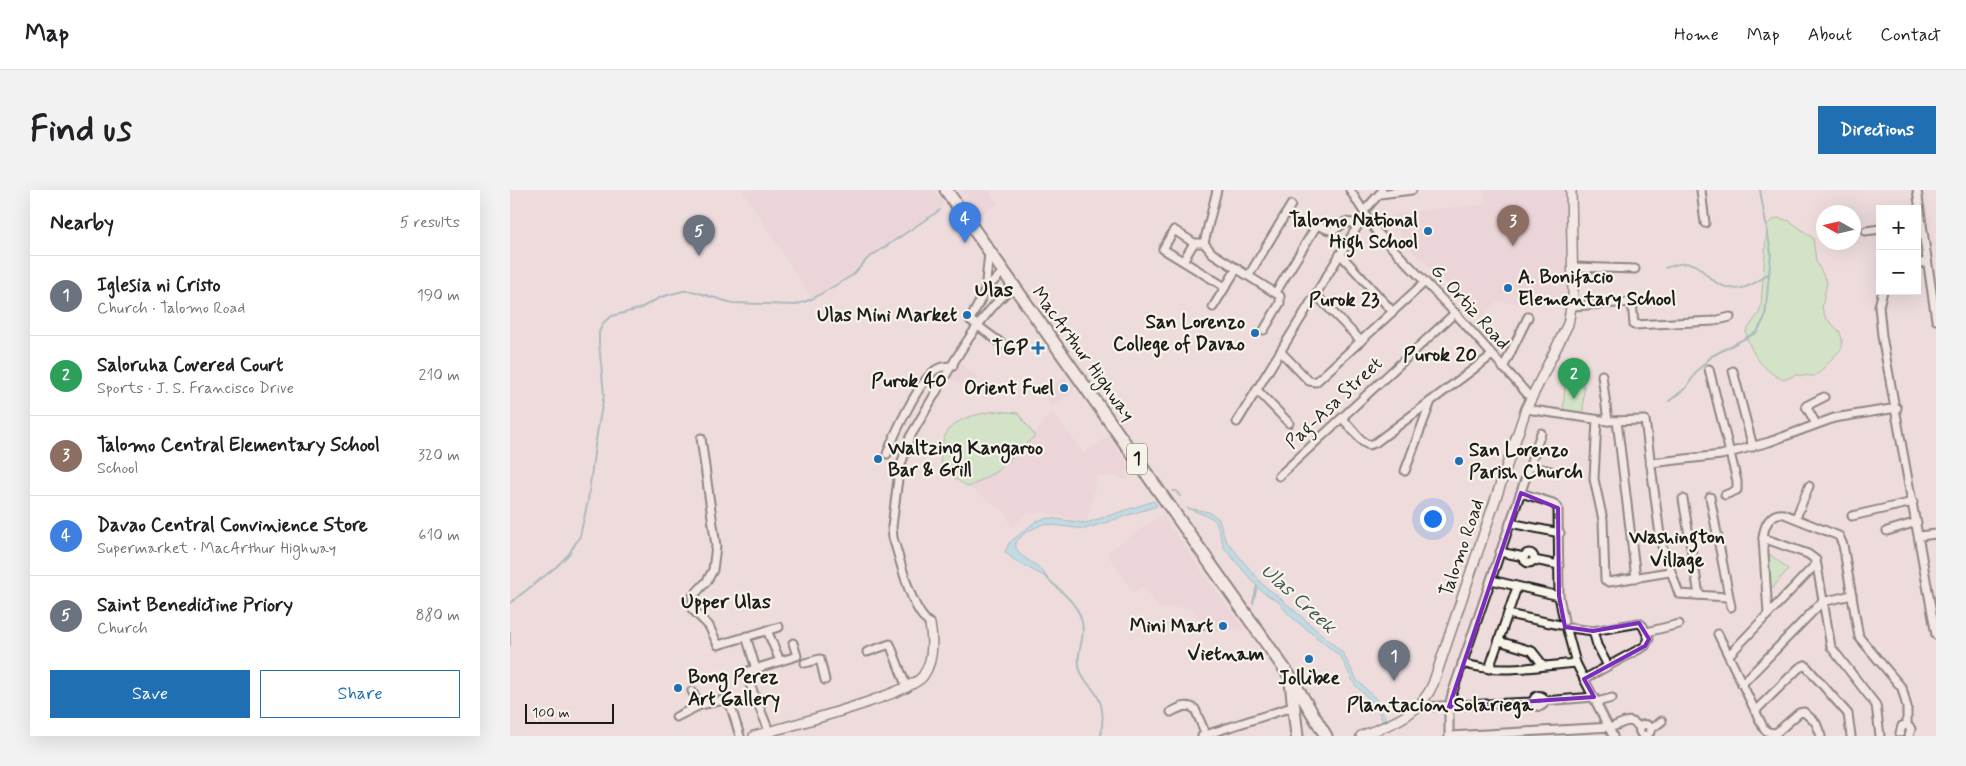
<!DOCTYPE html>
<html lang="en">
<head>
<meta charset="utf-8">
<style>
  :root { --surface:#fff; --page:#f2f2f2; --text:#202124; --muted:#757577; --line:#e0e0e0; --accent:#1f6fb2 }
  body { margin:0; font-family:Mynerve,sans-serif; background:var(--page); color:var(--text) }
  .controls { position:absolute; right:15px; top:15px; display:grid; overflow:hidden; border-radius:0px; box-shadow:0 5px 20px #0002 }
  .controls button { width:45px; height:45px; display:grid; place-items:center; padding:0; border:0; border-bottom:1px solid var(--line); background:var(--surface); color:var(--text); font:25px sans-serif }
  .compass { position:absolute; left:1306px; top:15px; width:45px; height:45px; border-radius:50%; background:var(--surface); box-shadow:0 5px 20px #0002; rotate:278deg }
  .scale { position:absolute; left:15px; bottom:12px; width:89px; box-sizing:border-box; padding-left:5px; border:2px solid #1c1c1c; border-top:0; font-size:14px; line-height:18px; white-space:nowrap; color:#1c1c1c; -webkit-text-stroke:4px #f7f3e8; paint-order:stroke }
  .you { position:absolute; left:922px; top:328px; width:18px; height:18px; margin:-12px; border:4px solid #fff; border-radius:50%; background:#1a73e8; box-shadow:0 0 0 8px #1a73e833 }
  .badge { display:grid; place-items:center; width:32px; height:32px; border-radius:50%; background:var(--accent); color:#fff; font-size:16px; font-weight:700 }
  .pin { position:absolute; translate:-50% -41px; filter:drop-shadow(0 1px 2px #0008) }
  .pin::after { content:''; position:absolute; top:26px; width:18px; height:15px; background:inherit; clip-path:polygon(0 0,100% 0,50% 100%) }
  .list { margin:0; padding:0; list-style:none }
  h2 { display:flex; justify-content:space-between; align-items:center; height:65px; margin:0; padding:0 20px; font-size:21px }
  h2 small { font-size:16px; font-weight:400; color:var(--muted) }
  .list li { display:grid; grid-template-columns:32px 1fr auto; gap:15px; align-items:center; box-sizing:border-box; height:80px; padding:0 20px; border-top:1px solid var(--line) }
  .list b { display:block; font-size:19px; white-space:nowrap }
  .list p { margin:0; font-size:16px; white-space:nowrap; color:var(--muted) }
  .list em { font-size:16px; font-style:normal; color:var(--muted) }
  .actions { display:flex; gap:10px; padding:15px 20px }
  .actions a { flex:1; padding:11px 0; border:1px solid var(--accent); border-radius:0px; text-align:center; font-size:18px; color:var(--accent) }
  .actions .main { background:var(--accent); color:#fff }
  .map { position:relative; flex:none; width:1426px; height:546px; overflow:hidden; border-radius:0px }
  header { display:flex; align-items:center; gap:30px; box-sizing:border-box; height:70px; padding:0 25px; background:var(--surface); border-bottom:1px solid var(--line) }
  header strong { font-size:24px }
  nav { display:flex; gap:28px; margin-inline-start:auto; font-size:18px }
  .intro { display:flex; align-items:center; justify-content:space-between; box-sizing:border-box; height:120px; padding:0 30px }
  h1 { margin:0; font-size:35px }
  .button { padding:12px 22px; border-radius:0px; background:var(--accent); color:#fff; font-size:18px; font-weight:700 }
  main { display:flex; gap:30px; padding:0 30px }
  aside { flex:1; background:var(--surface); border-radius:0px; box-shadow:0 5px 20px #0002 }
  .map>svg:first-child { display:block }
</style>
</head>
<body>
<header>
<strong>Map</strong>
<nav><a>Home</a><a>Map</a><a>About</a><a>Contact</a></nav>
</header>
<div class="intro"><h1>Find us</h1><a class="button">Directions</a></div>
<main>
<aside>
<h2>Nearby<small>5 results</small></h2>
<ul class="list">
<li><span class="badge" style="background:#6b7280">1</span><div><b>Iglesia ni Cristo</b><p>Church · Talomo Road</p></div><em>190 m</em></li>
<li><span class="badge" style="background:#2e9e5b">2</span><div><b>Saloruha Covered Court</b><p>Sports · J. S. Francisco Drive</p></div><em>210 m</em></li>
<li><span class="badge" style="background:#8d6e63">3</span><div><b>Talomo Central Elementary School</b><p>School</p></div><em>320 m</em></li>
<li><span class="badge" style="background:#3f7fe0">4</span><div><b>Davao Central Convinience Store</b><p>Supermarket · MacArthur Highway</p></div><em>610 m</em></li>
<li><span class="badge" style="background:#6b7280">5</span><div><b>Saint Benedictine Priory</b><p>Church</p></div><em>880 m</em></li>
</ul>
<div class="actions"><a class="main">Save</a><a>Share</a></div>
</aside>
<div class="map">
<svg width="1426" height="546" viewBox="0 0 1426 546">
  <rect width="100%" height="100%" fill="#eedcdd"/>
  <filter id="ink" filterUnits="userSpaceOnUse"><feTurbulence type="fractalNoise" baseFrequency=".02" numOctaves="2"/><feDisplacementMap in="SourceGraphic" scale="10" xChannelSelector="R" yChannelSelector="G"/><feConvolveMatrix kernelMatrix="1 2 1 2 8 2 1 2 1" color-interpolation-filters="sRGB"/></filter>
  <g filter="url(#ink)">
    <g fill="#e8ccd5">
      <path d="M232 0H424L435 15 351 71 342 84 301 108Z"/>
      <path d="M455 0H478L488 14 470 26 453 1Z"/>
      <path d="M975 0H1055L1056 118 986 112 972 128 891 50 882 23 975 14Z"/>
      <path d="M450 174 469 186 460 201 441 189Z"/>
      <path d="M555 187 564 201 542 217 533 202Z"/>
      <path d="M544 223 574 263 598 246 624 283 615 290 608 287 588 286 577 332 530 322 516 324 501 338 495 322 459 297 487 281 525 246 534 230Z"/>
      <path d="M652 324 679 363 733 438 700 443 682 418H649L633 396 624 403 596 363Z"/>
    </g>
    <g fill="#b0eaae" stroke="#668365">
      <path d="M1268 28 1280 31 1303 48 1306 71 1317 92 1312 118 1316 128 1330 142 1332 149V158L1310 182 1304 186 1285 185 1274 190C1255 183 1238 161 1236 141L1249 123 1251 116 1257 35 1262 30Z"/>
      <path d="M1055 195H1074L1073 224 1053 223Z"/>
      <path d="M488 221 508 223 525 246 487 281 459 297C442 288 424 276 432 254 434 248 436 241 441 237 453 226 473 223 488 221Z"/>
      <path d="M1258 363 1278 379 1261 400Z"/>
    </g>
    <g fill="#8ad9e9" stroke="#5e8d97">
      <path d="M644 311 647 316 575 339 533 334 516 342 506 352V358C513 372 530 372 536 387L505 371 495 362 499 353 526 331 538 328 576 333Z"/>
      <path d="M677 318 699 322 709 329 715 349 752 394 769 407 833 463 847 490 868 511 876 530 873 532 866 516 845 495 831 467 779 425 769 412 751 401 714 358 707 334 702 328Z"/>
    </g>
    <g fill="none" stroke-linecap="round" stroke-linejoin="round">
      <g stroke="#5e8d97" stroke-width="2">
        <path d="M1155 78C1164 75 1176 71 1185 75 1191 78 1195 84 1200 88 1222 106 1239 99 1258 84"/>
        <path d="M1159 211 1176 198 1187 181 1202 166 1247 142 1255 127 1261 63 1250 0"/>
        <path d="M663 301H666L670 306"/>
        <path d="M535 386C554 405 578 419 572 449 570 460 566 471 571 483 573 490 580 495 584 501 595 515 593 530 591 546"/>
        <path d="M0 413 46 377 59 364 70 346 78 311 85 255 94 205 89 153V142L94 132 102 126 129 119 151 107 173 101H182L222 113 285 115 302 109 343 85 357 69 430 20"/>
        <path d="M743 413 747 396"/>
        <path d="M676 439H696"/>
        <path d="M0 442V455"/>
      </g>
      <defs>
        <g id="minor">
          <path d="M707 0 694 53 702 63 770 106V113L754 140"/>
          <path d="M840 0 866 41 945 123 1021 208"/>
          <path d="M1191 0 1195 33"/>
          <path d="M1407 0 1426 130"/>
          <path d="M870 4 902 0"/>
          <path d="M854 21 872 1"/>
          <path d="M1356 41 1370 39"/>
          <path d="M694 53H684L664 40 653 59 715 97"/>
          <path d="M479 63 475 101 460 130 495 156"/>
          <path d="M830 64 883 122"/>
          <path d="M673 71 684 53"/>
          <path d="M1407 75 1417 71"/>
          <path d="M1063 77 1125 79"/>
          <path d="M739 85 781 15"/>
          <path d="M477 98 493 82"/>
          <path d="M1373 101 1369 116 1372 146 1426 445"/>
          <path d="M766 102 807 35C822 42 823 43 835 32L849 34"/>
          <path d="M806 105 851 151"/>
          <path d="M1062 116 1122 112 1124 135 1204 131 1220 127"/>
          <path d="M703 117 727 78"/>
          <path d="M771 162 799 191 806 192 915 92"/>
          <path d="M993 178 1018 127"/>
          <path d="M1199 179 1227 291V300L1215 305"/>
          <path d="M1223 181 1243 257"/>
          <path d="M1092 185 1098 231"/>
          <path d="M747 200 779 233"/>
          <path d="M1016 219 1098 231 1135 230 1151 353 1169 404 1217 407"/>
          <path d="M833 229 853 252 859 255 865 253 981 166"/>
          <path d="M1087 230 1084 289 1093 330 1095 390 1099 392 1159 382"/>
          <path d="M1107 231 1126 388"/>
          <path d="M727 232 855 24"/>
          <path d="M1306 234 1296 216 1314 207"/>
          <path d="M191 248 206 356 203 380 197 391 183 406 182 419 199 436 208 455 269 437"/>
          <path d="M377 264C384 245 410 188 427 179 432 176 437 176 443 176"/>
          <path d="M1140 273 1211 265 1259 252 1324 228 1387 218"/>
          <path d="M1020 276 1041 281"/>
          <path d="M895 281 921 211"/>
          <path d="M769 286 945 123"/>
          <path d="M1011 303 1043 313 1048 318 1049 406 1054 431"/>
          <path d="M1200 307 1221 417"/>
          <path d="M1173 309 1189 405"/>
          <path d="M1342 326 1403 312"/>
          <path d="M1286 328 1299 296"/>
          <path d="M1000 333 1050 343"/>
          <path d="M1377 341 1407 332"/>
          <path d="M1409 346 1426 344"/>
          <path d="M1253 348 1298 364 1306 370 1321 457 1366 515 1370 546"/>
          <path d="M990 362 1014 367"/>
          <circle cx="1019" cy="368" r="5"/>
          <path d="M1024 370 1049 375"/>
          <path d="M981 390 1049 406"/>
          <path d="M998 424 1050 435"/>
          <path d="M1258 424 1253 348C1254 336 1260 322 1274 324L1329 346 1333 355 1349 447 1392 498 1397 517V535"/>
          <path d="M420 434C400 419 391 371 383 348L382 337 389 281 400 247C428 201 463 129 503 97"/>
          <path d="M1060 438 1083 441 1129 433 1133 436 1139 449 1135 456 1074 489"/>
          <path d="M257 440 270 471"/>
          <path d="M1057 440 1066 473 1103 546"/>
          <path d="M1083 441 1087 455 1098 476"/>
          <path d="M1137 442 1169 434"/>
          <path d="M1208 444 1254 539 1258 542 1266 543 1289 523 1294 522 1306 533 1311 546"/>
          <path d="M236 446 246 479"/>
          <path d="M989 451 1022 461 1033 475"/>
          <path d="M357 462 380 454 397 498"/>
          <path d="M1219 465 1306 374"/>
          <path d="M295 473 310 469 315 490"/>
          <path d="M952 473C989 485 1028 476 1066 473"/>
          <path d="M979 479 1007 397"/>
          <path d="M1232 494 1312 412 1342 405"/>
          <path d="M182 501 190 515"/>
          <circle cx="1029" cy="511" r="5.5"/>
          <path d="M1034 511 1084 507"/>
          <path d="M1087 512 1102 508"/>
          <path d="M909 517 1023 512"/>
          <path d="M1245 521 1289 478 1295 475 1338 524 1341 546"/>
          <path d="M661 522C669 518 676 513 685 519L696 545"/>
          <path d="M166 527 190 515 214 510 221 517 230 546"/>
          <circle cx="1135" cy="540" r="5.5"/>
          <path d="M1140 540 1152 531"/>
          <path d="M259 541 235 482 287 466 283 453"/>
          <path d="M1390 543 1392 536 1397 535 1401 539 1399 546"/>
          <path d="M692 546 785 516"/>
          <path d="M939 546V517L942 504 1031 243"/>
          <path d="M939 546 1102 537C1114 533 1120 526 1130 538"/>
        </g>
        <g id="tertiary">
          <path d="M244 546C274 537 399 505 413 486 424 471 423 451 420 434"/>
          <path d="M851 546C881 534 910 525 923 494L1016 219 1058 134 1063 106 1061 0"/>
        </g>
        <g id="trunk">
          <path d="M436 0 781 488 816 546"/>
          <path d="M781 492 787 546"/>
        </g>
      </defs>
      <use href="#minor" stroke="#1c1c1c" stroke-width="11"/>
      <use href="#tertiary" stroke="#1c1c1c" stroke-width="12"/>
      <use href="#trunk" stroke="#1c1c1c" stroke-width="15"/>
      <use href="#minor" stroke="#f7f3e8" stroke-width="7"/>
      <use href="#tertiary" stroke="#f7f3e8" stroke-width="9"/>
      <use href="#trunk" stroke="#f7f3e8" stroke-width="11"/>
    </g>
  </g>
  <path d="M0 0H1426V546H0ZM1011 303 1048 318 1049 406 1055 437 1083 441 1129 433 1139 449 1135 456 1074 489 1084 507 939 517Z" fill="#eedcdd" fill-opacity=".55" fill-rule="evenodd"/>
  <path fill="none" stroke="#7b2cbf" stroke-width="4" stroke-linejoin="round" d="M1011 303 1048 318 1049 406 1055 437 1083 441 1129 433 1139 449 1135 456 1074 489 1084 507 939 517Z"/>
  <g fill="#1f6fb2" stroke="#f7f3e8" stroke-width="2">
    <circle cx="918" cy="41" r="5"/>
    <circle cx="998" cy="98" r="5"/>
    <circle cx="457" cy="125" r="5"/>
    <circle cx="745" cy="143" r="5"/>
    <path d="M525.5 150.5h5v5h5v5h-5v5h-5v-5h-5v-5h5z"/>
    <circle cx="554" cy="198" r="5"/>
    <circle cx="368" cy="269" r="5"/>
    <circle cx="949" cy="271" r="5"/>
    <circle cx="713" cy="436" r="5"/>
    <circle cx="799" cy="469" r="5"/>
    <circle cx="168" cy="498" r="5"/>
  </g>
  <g text-anchor="middle" dominant-baseline="central" stroke-width="4.5" stroke-linejoin="round" paint-order="stroke">
    <rect fill="#f7f3e8" stroke="#5e5c59" stroke-width="1" x="617" y="253.5" width="20" height="31" rx="4"/>
    <g font-size="18" font-weight="bold" fill="#1c1c1c">
      <text x="627" y="269">1</text>
    </g>
    <g font-size="19" font-weight="bold" fill="#1c1c1c" stroke="#f7f3e8" text-anchor="end">
      <text x="908" y="30">Talomo National<tspan x="908" dy="22">High School</tspan></text>
      <text x="1008" y="87" text-anchor="start">A. Bonifacio<tspan x="1008" dy="22">Elementary School</tspan></text>
      <text x="447" y="125">Ulas Mini Market</text>
      <text x="735" y="132">San Lorenzo<tspan x="735" dy="22">College of Davao</tspan></text>
      <text x="518" y="158">TGP</text>
      <text x="544" y="198">Orient Fuel</text>
      <text x="378" y="258" text-anchor="start">Waltzing Kangaroo<tspan x="378" dy="22">Bar &amp; Grill</tspan></text>
      <text x="959" y="260" text-anchor="start">San Lorenzo<tspan x="959" dy="22">Parish Church</tspan></text>
      <text x="703" y="436">Mini Mart</text>
      <text x="178" y="487" text-anchor="start">Bong Perez<tspan x="178" dy="22">Art Gallery</tspan></text>
      <text x="799" y="488" text-anchor="middle">Jollibee</text>
    </g>
    <g font-size="19" fill="#1c1c1c" stroke="#f7f3e8">
      <text transform="translate(960 117) rotate(48)">G. Ortiz Road</text>
      <text transform="translate(573 164) rotate(54)">MacArthur Highway</text>
      <text transform="translate(824 213) rotate(-43)">Pag-Asa Street</text>
      <text transform="translate(952 358) rotate(-71)">Talomo Road</text>
    </g>
    <g font-size="20" font-weight="bold" fill="#1c1c1c" stroke="#f7f3e8">
      <text x="834" y="110">Purok 23</text>
      <text x="930" y="165">Purok 20</text>
      <text x="399" y="191">Purok 40</text>
      <text x="1167" y="347">Washington<tspan x="1167" dy="23">Village</tspan></text>
      <text x="216" y="412">Upper Ulas</text>
      <text x="716" y="464">Vietnam</text>
      <text x="930" y="515">Plantacion Solariega</text>
    </g>
    <g font-size="20" font-style="italic" fill="#3d555a" stroke="#f7f3e8">
      <text transform="translate(788 409) rotate(42)">Ulas Creek</text>
    </g>
    <g font-size="21" font-weight="bold" fill="#1c1c1c" stroke="#f7f3e8">
      <text x="484" y="100">Ulas</text>
    </g>
  </g>
</svg>
<div class="controls">
<button>+</button>
<button>−</button>
</div>
<svg class="compass" viewBox="-18 -18 36 36"><path d="M0-13l5 13h-10z" fill="#e53935"/><path d="M0 13l5-13h-10z" fill="#757577"/></svg>
<div class="scale">100 m</div>
<div class="you"></div>
<div class="pin badge" style="left:884px;top:491px;background:#6b7280">1</div>
<div class="pin badge" style="left:1064px;top:209px;background:#2e9e5b">2</div>
<div class="pin badge" style="left:1003px;top:56px;background:#8d6e63">3</div>
<div class="pin badge" style="left:455px;top:53px;background:#3f7fe0">4</div>
<div class="pin badge" style="left:189px;top:66px;background:#6b7280">5</div>
</div>
</main>
</body>
</html>
